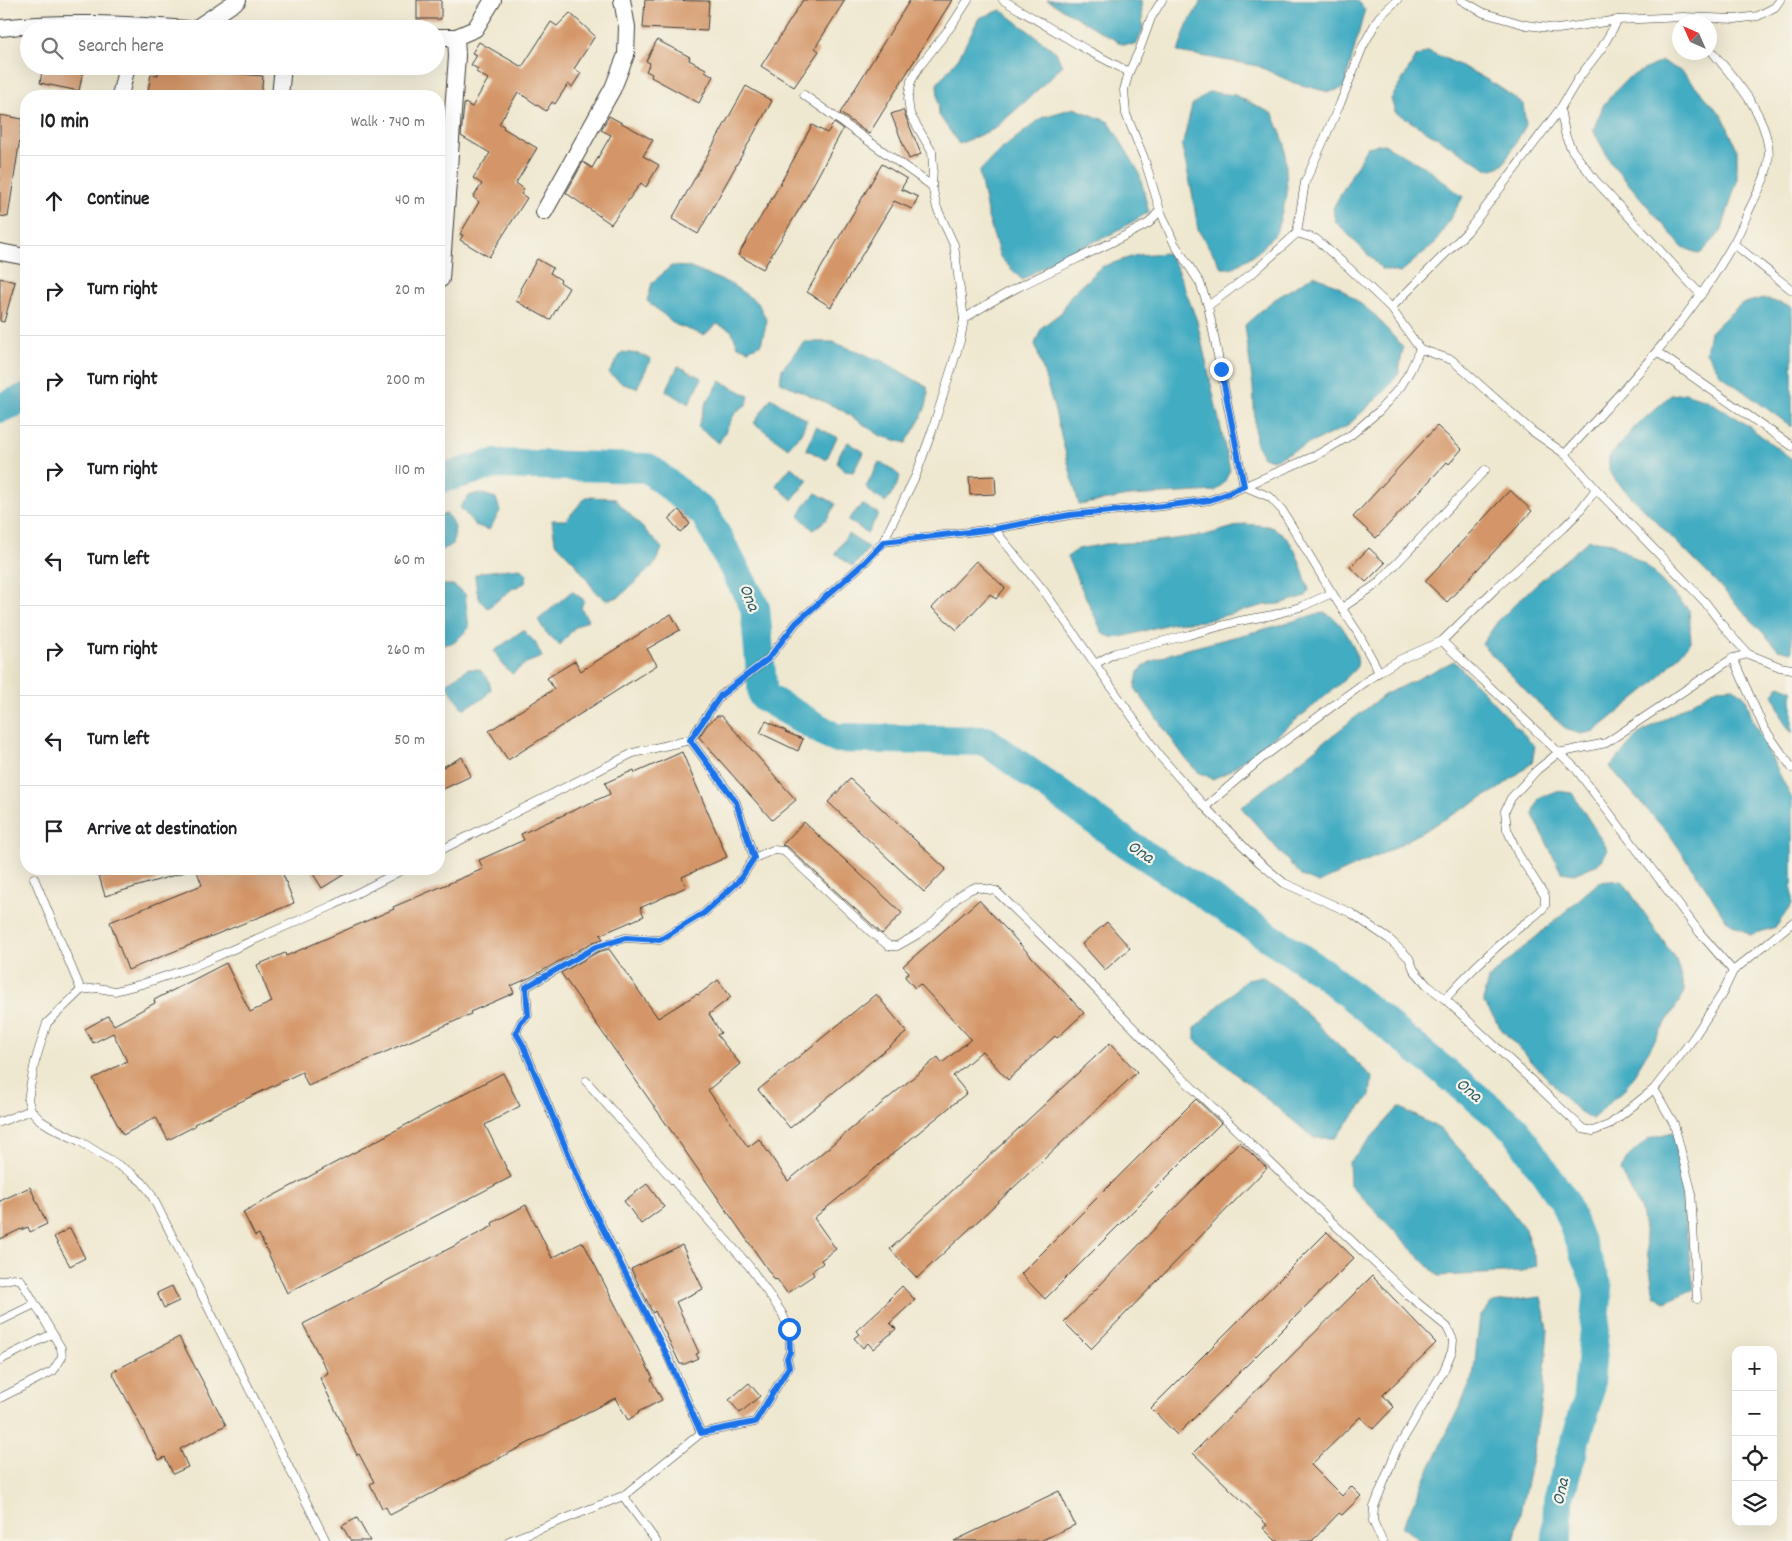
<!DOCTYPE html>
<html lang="en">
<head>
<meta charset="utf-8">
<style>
  :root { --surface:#fff; --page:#f6f6f6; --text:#202124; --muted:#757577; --line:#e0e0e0 }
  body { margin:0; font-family:Dekko,sans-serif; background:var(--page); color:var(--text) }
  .controls { position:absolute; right:15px; bottom:15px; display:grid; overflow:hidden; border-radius:10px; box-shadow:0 5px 20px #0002 }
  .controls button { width:45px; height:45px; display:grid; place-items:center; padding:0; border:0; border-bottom:1px solid var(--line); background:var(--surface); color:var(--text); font:25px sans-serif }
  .compass { position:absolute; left:1672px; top:15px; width:45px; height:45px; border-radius:50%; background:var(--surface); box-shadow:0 5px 20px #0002; rotate:315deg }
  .stop { position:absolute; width:15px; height:15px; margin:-11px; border:4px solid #1a73e8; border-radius:50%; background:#fff }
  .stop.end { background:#1a73e8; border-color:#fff; box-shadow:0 1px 5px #0008 }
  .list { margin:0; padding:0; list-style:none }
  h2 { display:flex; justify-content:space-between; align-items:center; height:65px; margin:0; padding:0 20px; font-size:21px }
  h2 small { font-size:16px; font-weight:400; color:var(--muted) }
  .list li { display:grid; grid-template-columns:32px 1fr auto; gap:15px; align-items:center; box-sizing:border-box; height:90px; padding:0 20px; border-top:1px solid var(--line) }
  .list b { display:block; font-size:19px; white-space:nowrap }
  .list em { font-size:16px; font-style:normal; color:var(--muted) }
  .icon { flex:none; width:28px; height:28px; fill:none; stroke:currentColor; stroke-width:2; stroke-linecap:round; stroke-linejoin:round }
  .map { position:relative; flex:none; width:1792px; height:1541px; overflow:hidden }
  .search { position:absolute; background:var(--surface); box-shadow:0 5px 20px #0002; left:20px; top:20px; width:425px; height:55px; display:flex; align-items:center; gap:12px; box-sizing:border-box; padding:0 18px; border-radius:28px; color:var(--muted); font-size:19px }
  .panel { position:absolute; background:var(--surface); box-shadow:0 5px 20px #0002; left:20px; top:90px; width:425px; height:785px; border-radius:20px }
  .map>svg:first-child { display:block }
</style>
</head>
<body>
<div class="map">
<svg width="1792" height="1541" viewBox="0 0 1792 1541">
  <rect width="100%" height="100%" fill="#f7f3e8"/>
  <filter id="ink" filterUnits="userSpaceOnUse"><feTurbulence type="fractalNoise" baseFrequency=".02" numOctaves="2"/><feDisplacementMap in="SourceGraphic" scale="10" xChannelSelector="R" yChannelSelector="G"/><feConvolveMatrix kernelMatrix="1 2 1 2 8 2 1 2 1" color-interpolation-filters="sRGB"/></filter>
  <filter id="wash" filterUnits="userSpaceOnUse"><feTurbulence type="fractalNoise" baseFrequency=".0096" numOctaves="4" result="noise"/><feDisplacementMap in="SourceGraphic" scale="20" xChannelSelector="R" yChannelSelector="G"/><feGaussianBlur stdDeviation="1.12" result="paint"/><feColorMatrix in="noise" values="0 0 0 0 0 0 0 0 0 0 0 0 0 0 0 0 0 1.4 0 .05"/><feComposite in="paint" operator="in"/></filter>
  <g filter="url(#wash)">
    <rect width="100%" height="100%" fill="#efe8d0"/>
    <g fill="#43acc2" stroke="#30646f">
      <path d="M1047 0H1141L1143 30 1136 45 1122 44Z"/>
      <path d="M1202 0H1356L1365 9 1344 88 1329 92 1294 83 1258 66 1178 52 1187 25Z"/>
      <path d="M1001 10 1056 52 1062 66 1027 100 994 129 959 144 939 115 937 84 959 57 979 18Z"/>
      <path d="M1428 51C1461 65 1494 81 1523 104L1526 125 1503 165 1490 170 1395 112 1391 99 1416 57Z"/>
      <path d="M1662 61 1684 73 1723 117 1737 149V181L1721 232 1700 254 1682 247 1611 163 1593 130 1604 104 1628 78Z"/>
      <path d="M1209 92 1235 95 1273 114 1285 144 1287 195 1276 233 1258 252 1233 268H1222L1198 230 1192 192 1182 147 1192 105Z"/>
      <path d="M1074 108 1109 122 1139 172 1149 212 1108 236 1062 255 1022 280 1000 257 988 217 979 172 998 152 1043 117Z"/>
      <path d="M1384 144 1428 169 1463 197 1436 242 1400 273 1382 269 1335 221 1333 208 1367 147Z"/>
      <path d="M1167 253 1176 266 1197 321 1230 470 1224 483 1215 491 1129 496 1079 505 1053 404 1035 344 1042 327 1062 312 1070 296 1101 267 1137 255Z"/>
      <path d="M671 266 688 267 731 284 758 303 767 321 761 344 748 350 738 346 731 330 717 324 704 335 676 325 647 301 652 283Z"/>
      <path d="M1314 275 1338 286 1376 316 1403 348 1399 372 1385 391 1346 427 1273 460 1263 457 1256 443 1253 387 1245 325 1272 301Z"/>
      <path d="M1763 298 1792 307V427L1721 375 1706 352 1710 332 1741 304Z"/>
      <path d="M804 342H833L884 362 927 387C932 406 915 427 906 443L881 436 840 409 780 382 782 369Z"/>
      <path d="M622 352 639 354 651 359 637 388 623 384 609 373Z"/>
      <path d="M678 366 702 378 689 404 666 391Z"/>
      <path d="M720 381 749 396 747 404 735 413 719 443 698 427 705 405Z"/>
      <path d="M1685 393 1709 401 1740 420 1792 459V652L1778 649 1716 582 1616 481 1609 470V457L1635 427 1671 395Z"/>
      <path d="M771 398 807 420 801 433 788 448 754 423Z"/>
      <path d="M816 427 837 437 826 460 806 449Z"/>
      <path d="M848 442 864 452 853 472 845 471 837 464 840 453Z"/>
      <path d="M879 462 889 467 900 476 896 487 886 502 875 496 866 487Z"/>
      <path d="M791 467 808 480 792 500 776 485Z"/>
      <path d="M479 493 496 498 500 511 489 530 475 525 460 507 469 496Z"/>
      <path d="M816 493 836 504 827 519 813 530 799 516 805 505Z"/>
      <path d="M586 497 614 498 662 548 656 563 619 597 606 600 595 591 575 563 555 542 552 520H566Z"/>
      <path d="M862 504 879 514 867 533 848 520Z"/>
      <path d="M447 514 455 527 453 544 439 552V515Z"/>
      <path d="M1244 524C1251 525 1260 525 1267 526 1295 533 1301 567 1309 590L1306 596 1280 604 1265 605 1204 621 1172 623 1126 636 1114 638 1103 634 1067 557 1078 549 1106 544 1150 542 1206 535Z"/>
      <path d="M848 534 869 548 853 567 835 553Z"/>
      <path d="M1589 540 1612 543 1647 566 1689 610 1691 642 1653 684 1595 731 1581 734 1567 730 1528 693 1482 644 1498 621 1535 585Z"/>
      <path d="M520 568 527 574 525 583 512 589 488 608C477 602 476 588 475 575L482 572Z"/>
      <path d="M439 585H453L465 594 469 628 455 642 439 646Z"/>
      <path d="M572 591 584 600 581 608 588 620 575 627 560 645 546 633 538 620Z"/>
      <path d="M1326 613C1330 616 1335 618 1338 622 1345 629 1361 657 1357 666 1352 678 1240 765 1224 774 1220 776 1216 777 1213 779L1198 772 1188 762 1135 688 1138 672 1148 663 1172 653 1284 624 1316 614Z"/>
      <path d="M523 630 535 642 542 657 526 663 512 674 503 665 494 651Z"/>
      <path d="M1454 661 1535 746 1532 763 1498 789 1392 849 1319 883 1301 876 1241 807 1384 695Z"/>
      <path d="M467 669H479L488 678 491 689 484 698 463 709 446 684Z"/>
      <path d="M1780 685 1792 690V733L1784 722 1773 694Z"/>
      <path d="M1734 687 1746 698 1752 719 1792 799V904L1776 927 1750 935 1726 920 1708 891 1672 838 1610 767 1639 734 1717 688Z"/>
      <path d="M1557 791 1572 793 1608 850 1598 864 1574 874 1561 872 1533 815 1539 798Z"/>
      <path d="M1622 880 1676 960 1685 992 1625 1089 1592 1119 1577 1110 1502 1030 1484 1003 1485 990 1490 977 1599 882Z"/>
      <path d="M1262 976 1291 999 1372 1077 1370 1096 1335 1138H1314L1195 1040V1028L1247 979Z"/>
      <path d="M1399 1107 1442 1130 1483 1175 1525 1229 1537 1265 1522 1272 1438 1276 1350 1185 1349 1162Z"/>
      <path d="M1673 1132C1682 1184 1686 1237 1694 1289L1665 1302 1654 1295 1641 1211 1621 1171 1627 1158 1649 1138Z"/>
      <path d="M1541 1297 1548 1329 1543 1392 1532 1459 1514 1541H1421L1402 1527 1473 1378 1480 1316 1491 1303Z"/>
    </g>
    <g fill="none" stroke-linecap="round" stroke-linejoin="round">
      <g stroke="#43acc2" stroke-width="30">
        <path d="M0 408 26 398"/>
        <path d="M439 479 494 464 648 468 705 514 755 607 763 696 835 738 986 741 1125 842 1322 972 1515 1129 1564 1201 1598 1288 1587 1403 1558 1500 1557 1541"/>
      </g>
    </g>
    <g id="blocks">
      <g fill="#d49668">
        <rect x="417" y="0" width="24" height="19"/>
        <path d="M645 0 709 1 707 31 643 28Z"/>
        <path d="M803 0H845L815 48 819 51 794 87 761 66Z"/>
        <path d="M910 0H952L869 134 840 113Z"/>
        <path d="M570 13 595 36 574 69 581 73 572 87 568 84 555 104 552 102 546 111 518 92 499 124 504 126 503 128 537 148 516 183 524 189 521 194 527 198 489 257 460 240 463 235 460 234 479 202 473 197 482 184 473 178 490 153 461 136 464 105 465 103 472 107 488 79 476 72 478 69 471 65 477 55 472 53 479 42 522 67 551 22 557 26Z"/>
        <path d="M657 40 690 57 689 60 706 69 705 71 713 76 699 103 651 77 652 74 646 71 650 63 646 61Z"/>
        <path d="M43 66H84L79 91 40 83Z"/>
        <path d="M159 66H182L181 69 263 76 261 96H147L151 74 158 75Z"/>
        <path d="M746 86 772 101 698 234 672 219Z"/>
        <path d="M903 110 921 154 909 159 891 114Z"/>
        <path d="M0 115 23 119 8 217 0 216Z"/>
        <path d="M609 116 653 140 643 156 659 165 646 187 641 183 611 224 566 193 583 162 592 168 611 135 601 130Z"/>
        <path d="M834 123 843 129 806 198 763 269 738 255 778 188 812 125 827 133Z"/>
        <path d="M882 164 907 179 901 189 918 197 912 209 894 201 831 307 807 292Z"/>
        <path d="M537 259 553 268 550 273 561 280 560 282 569 288 550 320 516 301 522 290 520 289Z"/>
        <path d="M0 278 15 282 4 322 0 321Z"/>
        <path d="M1437 426 1462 449 1449 464 1447 462 1376 538 1353 517Z"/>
        <path d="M995 476 996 494 970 495 969 477Z"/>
        <path d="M1510 490 1532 511 1447 602 1425 581Z"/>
        <path d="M679 510 690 524 680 532 669 519Z"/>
        <path d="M1369 548 1385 563 1366 582 1350 567Z"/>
        <path d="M976 561 1005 588 996 599 990 594 957 630 932 608Z"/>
        <path d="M671 614 680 630 647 649 657 665 508 760 489 731 554 689 547 678 575 661 581 671Z"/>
        <path d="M717 716H722L796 800 772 820 699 737 707 725Z"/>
        <path d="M766 721 786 731 785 732 803 739 798 751 760 733Z"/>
        <path d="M682 752 727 857 682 877 686 887 640 908 644 916 600 935 603 939 593 942 531 977 511 986 514 993 470 1012 471 1014 424 1035 308 1086 302 1072 194 1124 195 1126 168 1140 156 1117 123 1135 93 1079 127 1061 113 1033 93 1043 85 1029 108 1016 114 1025 155 1003 154 1000 226 963 250 1012 272 1002 257 965 285 953 286 956 394 909 393 907 483 869 479 860 524 840 521 834 610 794 605 783 634 770 635 773Z"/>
        <path d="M462 757 471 776 439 791V769Z"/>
        <path d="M850 779 946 869 924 892 828 802Z"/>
        <path d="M804 822 902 913 882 934 788 847 782 845Z"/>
        <path d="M97 869H184L185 872 105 896Z"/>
        <path d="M196 869H281L294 903 128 970 110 922 202 885Z"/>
        <path d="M310 869H353L322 888Z"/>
        <path d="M979 900 1084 1013 1057 1038 1055 1036 1008 1080 982 1051 953 1076 967 1093 814 1218 836 1249 821 1260 823 1263 812 1271 814 1275 787 1293 777 1279 775 1280 561 973 598 952 609 949 658 1018 697 994 698 995 718 980 731 997 709 1014 721 1033 717 1035 740 1064 708 1090 748 1147 759 1139 788 1181 938 1057 942 1063 971 1039 920 984 915 988 905 977 909 972 903 966Z"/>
        <path d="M1107 922 1130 948 1105 970 1082 944Z"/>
        <path d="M876 994 907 1032 790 1128 758 1090Z"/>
        <path d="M1110 1043 1137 1072 917 1278 890 1249Z"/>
        <path d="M503 1073 520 1106 485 1125 511 1177 287 1293 259 1234 255 1236 243 1212Z"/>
        <path d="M1196 1099 1221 1123 1045 1299 1021 1274Z"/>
        <path d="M1239 1142 1267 1168 1091 1349 1064 1322Z"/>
        <path d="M647 1184 664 1207 641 1224 624 1201Z"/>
        <path d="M30 1187 47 1224 30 1232 28 1227 21 1230V1229L0 1239V1201Z"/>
        <path d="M526 1205 552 1258 583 1242 653 1378 651 1379 662 1400 638 1412 639 1413 628 1420 615 1398 390 1515 386 1507 382 1508 370 1484 374 1482 359 1454 357 1455 320 1378 328 1373 303 1324 493 1226 492 1223Z"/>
        <path d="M70 1228 85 1258 70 1266 54 1237Z"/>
        <path d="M1327 1232 1354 1258 1177 1435 1151 1408Z"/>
        <path d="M682 1245 703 1289 676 1302 699 1353 696 1354 698 1358 685 1364H680L655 1311 653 1313 631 1269Z"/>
        <path d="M1372 1276 1436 1343 1383 1395 1394 1407 1373 1429 1360 1417 1311 1465 1342 1496 1351 1486 1361 1496 1342 1515 1339 1513 1312 1541H1276L1263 1528 1267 1525 1193 1453Z"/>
        <path d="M172 1286 179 1301 164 1308 157 1293Z"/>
        <path d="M902 1286 915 1300 890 1323 896 1329 873 1349 868 1343 863 1348 854 1338 859 1334 856 1331 890 1300 889 1299Z"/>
        <path d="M179 1337 226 1425 180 1449 188 1467 173 1474 165 1457 159 1460 112 1372Z"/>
        <path d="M749 1383 760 1396 740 1413 729 1400Z"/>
        <path d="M1059 1491 1075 1525 1040 1541H954Z"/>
        <path d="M357 1518 370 1541H351L342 1526Z"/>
      </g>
    </g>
  </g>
  <g filter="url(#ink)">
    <use href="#blocks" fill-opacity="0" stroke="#3c3b37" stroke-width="1"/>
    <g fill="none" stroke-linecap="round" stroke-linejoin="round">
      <defs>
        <g id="lane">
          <path d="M1003 0 1087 50 1129 72"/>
          <path d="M1162 0 1151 18 1139 51 1129 72 1124 90 1126 114 1144 158 1160 210 1174 243 1200 283 1208 306 1244 486 1270 497 1282 510 1332 593 1358 633 1379 672 1399 660 1442 641 1495 589 1563 528 1577 514 1596 489"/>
          <path d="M1461 0 1484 13 1526 25 1558 29 1618 20 1683 17 1735 19 1758 16 1775 7 1780 0"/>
          <path d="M804 95 932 186"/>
          <path d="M1560 109 1566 137 1572 150 1595 180 1701 295"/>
          <path d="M1297 233 1316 239 1350 269 1391 308 1420 349 1452 360 1532 431 1565 454 1596 489 1705 602 1727 631 1748 654 1780 667 1792 669"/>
          <path d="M1734 244 1792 290"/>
          <path d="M1208 306 1255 271 1297 233 1305 182 1340 104 1363 46 1379 17 1397 0"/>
          <path d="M1391 308 1467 232 1560 109 1578 79 1601 49 1618 20"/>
          <path d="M964 319 954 245 937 208 932 186 933 167 932 152 910 114 908 99 911 81 919 67 952 25 968 0"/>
          <path d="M1657 352 1792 446"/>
          <path d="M1565 454C1624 388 1689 323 1733 244 1740 232 1745 219 1751 206 1760 188 1772 167 1768 145 1762 107 1733 78 1710 49"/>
          <path d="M994 529 1044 591 1159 755 1205 807 1259 862 1284 883 1351 913 1389 939 1409 958 1414 970 1427 985 1445 999 1583 1129 1593 1131 1609 1125 1654 1089 1692 1040 1722 994 1733 971"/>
          <path d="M883 542 994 529 1070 515 1163 506 1210 500 1227 494 1317 455 1351 435 1379 411 1401 386 1410 371 1420 349"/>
          <path d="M1342 608 1377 584 1485 470"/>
          <path d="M1442 641 1576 769 1700 933 1733 971 1792 923"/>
          <path d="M1733 658 1764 728 1792 768"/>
          <path d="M1095 664 1115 653 1189 635 1239 621 1273 615 1303 606 1332 593"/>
          <path d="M690 740 736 802 754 858 739 881 704 913 660 940 625 938 596 947 526 987 528 1015 521 1022 516 1033 523 1045 584 1192 665 1349 701 1433"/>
          <path d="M1205 807 1262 758 1379 672"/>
          <path d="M439 851 633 753 690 740 721 695 768 659 796 623 864 563 883 542 916 475 932 431 960 341 964 319C1021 280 1088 257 1149 223L1160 210"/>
          <path d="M754 858 773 850 784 851 871 932 889 946H897L920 933 934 922 959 896 969 890 976 887 996 891 1091 984 1175 1071 1408 1295 1447 1327 1453 1340 1452 1351 1444 1370 1396 1451 1374 1507 1373 1521 1382 1541"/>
          <path d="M34 878 81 990"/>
          <path d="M1445 999C1467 974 1490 952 1515 931 1525 922 1536 917 1545 906V896L1518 854 1507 829 1505 811 1511 798 1537 770 1558 753 1606 743 1733 658 1748 654"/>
          <path d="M1654 1089 1674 1124 1691 1190 1697 1299"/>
          <path d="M0 1122 31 1110"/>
          <path d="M0 1281 14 1278 21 1280 61 1348 62 1357 53 1371 0 1398"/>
          <path d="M0 1321 35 1304"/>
          <path d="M0 1360 52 1334"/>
          <path d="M623 1496 656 1541"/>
          <path d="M326 1541 150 1192 142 1182 131 1173 81 1142 51 1127 40 1120 31 1110 28 1100 30 1088 35 1062 47 1023 81 990 98 988 115 991 142 984 190 968 334 905 404 869"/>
          <path d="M509 1541 623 1496 701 1433 755 1422 789 1367 787 1358 790 1352 789 1329 782 1313 749 1266 586 1081"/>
        </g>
        <g id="street">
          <path d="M0 28C62 21 125 24 187 29"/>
          <path d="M195 29 238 0"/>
          <path d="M436 37H456L475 29 493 0"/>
          <path d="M120 96 127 66"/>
          <path d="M280 96 283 66"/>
          <path d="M544 212 613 88 626 55 627 27 622 0"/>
          <path d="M0 252 26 257"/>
          <path d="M441 279 457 56 456 37"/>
        </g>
      </defs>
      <use href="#lane" stroke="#3c3b37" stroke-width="9"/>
      <use href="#street" stroke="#3c3b37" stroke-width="18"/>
      <use href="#lane" stroke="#fff" stroke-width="8"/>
      <use href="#street" stroke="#fff" stroke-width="16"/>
    </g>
  </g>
  <g fill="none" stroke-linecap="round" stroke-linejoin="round" filter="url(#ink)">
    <path stroke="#1a73e8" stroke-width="6" d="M789 1329 790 1352 787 1358 789 1367 755 1422 701 1433 664 1349 584 1192 523 1045 516 1033 521 1022 528 1015 526 987 596 947 626 938 660 940 704 913 739 881 754 858 736 802 690 740 721 695 768 659 796 623 864 563 884 542 994 529 1070 515 1163 506 1210 500 1227 494 1244 486 1221 369"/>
  </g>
  <g text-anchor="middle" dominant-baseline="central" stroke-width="4.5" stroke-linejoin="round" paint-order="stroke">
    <g font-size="18" font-style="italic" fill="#2e5d67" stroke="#f7f3e8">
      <text transform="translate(748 598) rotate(68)">Ona</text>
      <text transform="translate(1140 853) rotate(33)">Ona</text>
      <text transform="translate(1468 1091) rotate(39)">Ona</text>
      <text transform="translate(1562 1492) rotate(-78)">Ona</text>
    </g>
  </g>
</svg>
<div class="controls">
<button>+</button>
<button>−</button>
<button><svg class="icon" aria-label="locate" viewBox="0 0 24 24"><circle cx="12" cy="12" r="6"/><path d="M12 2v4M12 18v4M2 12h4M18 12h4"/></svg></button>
<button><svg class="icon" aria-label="layers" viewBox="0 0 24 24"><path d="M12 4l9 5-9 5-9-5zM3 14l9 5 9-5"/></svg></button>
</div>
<svg class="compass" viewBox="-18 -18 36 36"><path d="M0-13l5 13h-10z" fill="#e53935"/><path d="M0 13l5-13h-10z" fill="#757577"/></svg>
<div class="stop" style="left:789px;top:1329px"></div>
<div class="stop end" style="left:1221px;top:369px"></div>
<div class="search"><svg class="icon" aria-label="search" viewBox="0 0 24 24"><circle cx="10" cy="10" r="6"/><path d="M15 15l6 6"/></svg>Search here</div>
<section class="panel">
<h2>10 min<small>Walk · 740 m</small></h2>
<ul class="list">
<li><svg class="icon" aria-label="ahead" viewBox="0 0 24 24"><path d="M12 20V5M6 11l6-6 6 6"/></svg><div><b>Continue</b></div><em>40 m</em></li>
<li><svg class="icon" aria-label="right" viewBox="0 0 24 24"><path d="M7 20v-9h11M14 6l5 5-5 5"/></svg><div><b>Turn right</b></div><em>20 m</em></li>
<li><svg class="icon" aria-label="right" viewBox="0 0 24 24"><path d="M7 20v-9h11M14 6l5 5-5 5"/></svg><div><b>Turn right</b></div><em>200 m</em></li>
<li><svg class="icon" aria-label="right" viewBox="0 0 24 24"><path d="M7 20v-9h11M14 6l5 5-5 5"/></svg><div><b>Turn right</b></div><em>110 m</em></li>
<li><svg class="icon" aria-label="left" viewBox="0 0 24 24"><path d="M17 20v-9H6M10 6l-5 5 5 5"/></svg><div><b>Turn left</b></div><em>60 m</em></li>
<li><svg class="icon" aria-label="right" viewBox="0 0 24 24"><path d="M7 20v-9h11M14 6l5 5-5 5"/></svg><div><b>Turn right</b></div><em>260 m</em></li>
<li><svg class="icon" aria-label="left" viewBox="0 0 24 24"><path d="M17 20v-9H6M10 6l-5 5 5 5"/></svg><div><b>Turn left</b></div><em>50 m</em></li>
<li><svg class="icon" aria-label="arrive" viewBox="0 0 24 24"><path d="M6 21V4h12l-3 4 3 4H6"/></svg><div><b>Arrive at destination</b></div></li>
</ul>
</section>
</div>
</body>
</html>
